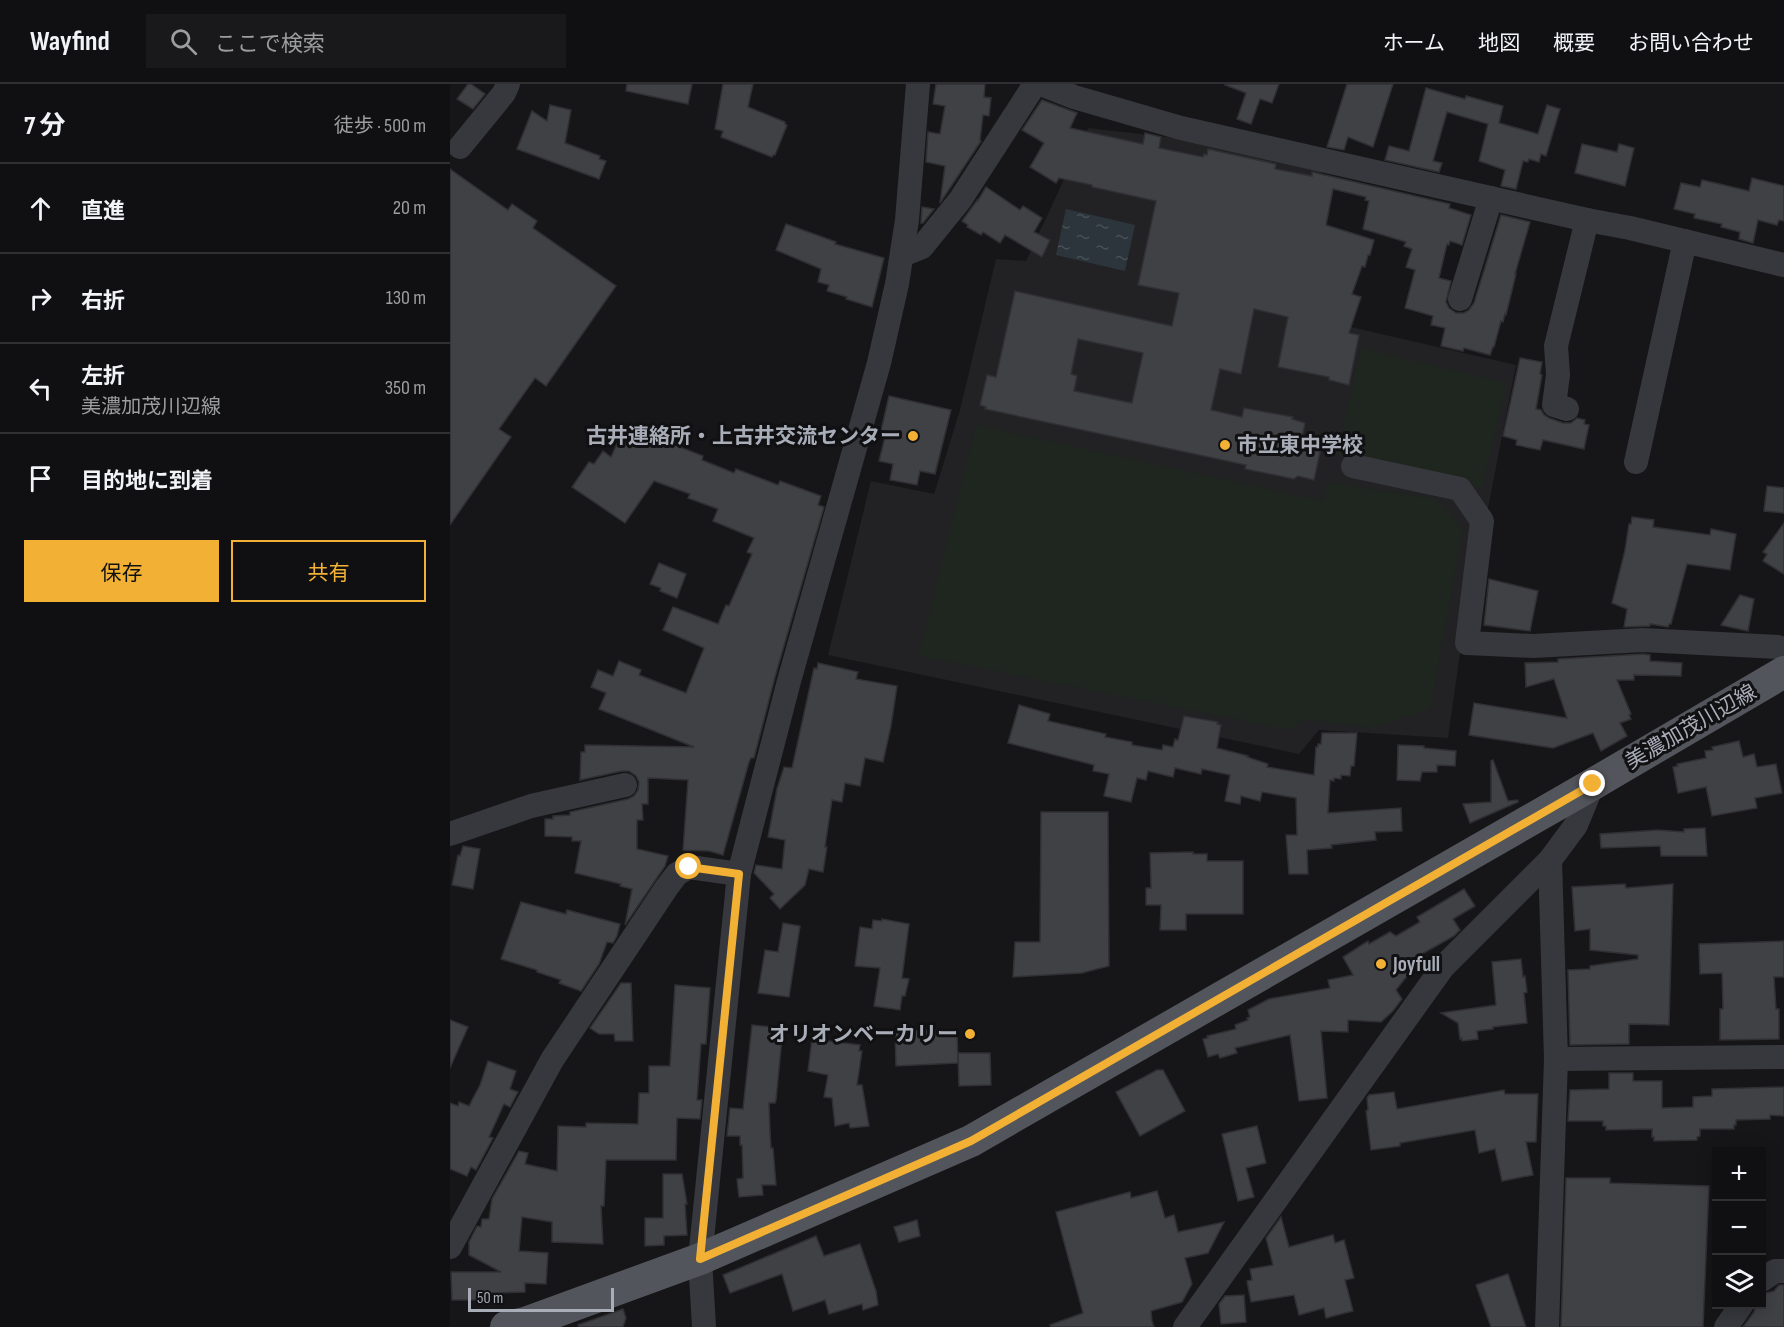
<!DOCTYPE html>
<html lang="ja">
<head>
<meta charset="utf-8">
<style>
  :root { --surface:#101012; --page:#19191b; --text:#f1f3f6; --muted:#9c9d9f; --line:#303032; --accent:#f2b134 }
  body { margin:0; font-family:"Sofia Sans Condensed","Noto Sans JP",sans-serif; background:var(--page); color:var(--text) }
  .controls { position:absolute; right:18px; bottom:18px; display:grid; overflow:hidden; border-radius:0px; box-shadow:0 3px 15px #0003 }
  .controls button { width:54px; height:54px; display:grid; place-items:center; padding:0; border:0; border-bottom:2px solid var(--line); background:var(--surface); color:var(--text); font:30px sans-serif }
  .scale { position:absolute; left:18px; bottom:15px; width:146px; box-sizing:border-box; padding-left:6px; border:3px solid #a8adb8; border-top:0; font-size:16px; line-height:21px; white-space:nowrap; color:#a8adb8; -webkit-text-stroke:4px #111113; paint-order:stroke }
  .stop { position:absolute; width:18px; height:18px; margin:-14px; border:4px solid #f2b134; border-radius:50%; background:#fff }
  .stop.end { background:#f2b134; border-color:#fff; box-shadow:0 2px 6px #0008 }
  .list { margin:0; padding:0; list-style:none }
  h2 { display:flex; justify-content:space-between; align-items:center; height:78px; margin:0; padding:0 24px; font-size:26px }
  h2 small { font-size:20px; font-weight:400; color:var(--muted) }
  .list li { display:grid; grid-template-columns:39px 1fr auto; gap:18px; align-items:center; box-sizing:border-box; height:90px; padding:0 24px; border-top:2px solid var(--line) }
  .list b { display:block; font-size:22px; white-space:nowrap }
  .list p { margin:0; font-size:20px; white-space:nowrap; color:var(--muted) }
  .list em { font-size:20px; font-style:normal; color:var(--muted) }
  .actions { display:flex; gap:12px; padding:18px 24px }
  .actions a { flex:1; padding:14px 0; border:2px solid var(--accent); border-radius:0px; text-align:center; font-size:21px; color:var(--accent) }
  .actions .main { background:var(--accent); color:#111 }
  .icon { flex:none; width:33px; height:33px; fill:none; stroke:currentColor; stroke-width:2; stroke-linecap:round; stroke-linejoin:round }
  .map { position:relative; flex:none; width:1334px; height:1243px; overflow:hidden }
  header { display:flex; align-items:center; gap:36px; box-sizing:border-box; height:84px; padding:0 30px; background:var(--surface); border-bottom:2px solid var(--line) }
  header strong { font-size:28px }
  nav { display:flex; gap:33px; margin-inline-start:auto; font-size:21px }
  .search { width:420px; height:54px; background:var(--page); display:flex; align-items:center; gap:15px; box-sizing:border-box; padding:0 21px; border-radius:0px; color:var(--muted); font-size:22px }
  main { display:flex }
  aside { flex:1; background:var(--surface) }
  .map>svg:first-child { display:block }
</style>
</head>
<body>
<header>
<strong>Wayfind</strong>
<div class="search"><svg class="icon" aria-label="search" viewBox="0 0 24 24"><circle cx="10" cy="10" r="6"/><path d="M15 15l6 6"/></svg>ここで検索</div>
<nav><a>ホーム</a><a>地図</a><a>概要</a><a>お問い合わせ</a></nav>
</header>
<main>
<aside>
<h2>7 分<small>徒歩 · 500 m</small></h2>
<ul class="list">
<li><svg class="icon" aria-label="ahead" viewBox="0 0 24 24"><path d="M12 20V5M6 11l6-6 6 6"/></svg><div><b>直進</b></div><em>20 m</em></li>
<li><svg class="icon" aria-label="right" viewBox="0 0 24 24"><path d="M7 20v-9h11M14 6l5 5-5 5"/></svg><div><b>右折</b></div><em>130 m</em></li>
<li><svg class="icon" aria-label="left" viewBox="0 0 24 24"><path d="M17 20v-9H6M10 6l-5 5 5 5"/></svg><div><b>左折</b><p>美濃加茂川辺線</p></div><em>350 m</em></li>
<li><svg class="icon" aria-label="arrive" viewBox="0 0 24 24"><path d="M6 21V4h12l-3 4 3 4H6"/></svg><div><b>目的地に到着</b></div></li>
</ul>
<div class="actions"><a class="main">保存</a><a>共有</a></div>
</aside>
<div class="map">
<svg width="1334" height="1243" viewBox="0 0 1334 1243">
  <defs>
    <pattern id="water-ripples" width="26" height="14" patternUnits="userSpaceOnUse" patternTransform="scale(1.5)"><rect width="26" height="14" fill="#2c353c"/><path d="M2 4q2-2 4 0t4 0M15 11q2-2 4 0t4 0" fill="none" stroke="#485056"/></pattern>
  </defs>
  <rect width="100%" height="100%" fill="#161618"/>
  <path fill="#222225" d="M638 44 752 57 872 84 844 230 1066 281 1011 562 998 654 869 646 849 670 378 571 421 397 484 410 510 326 546 175 576 177Z"/>
  <g fill="#1e261f">
    <path d="M911 264 1057 299 1032 404 887 370Z"/>
    <path d="M526 341 873 417 878 398 985 415 1013 445 980 625 921 644 854 635 839 646 469 572Z"/>
  </g>
  <path fill="url(#water-ripples)" d="M616 125 685 141 675 187 606 171Z"/>
  <g fill="#404145" stroke="#303034" stroke-width="1.5" fill-rule="evenodd">
    <path d="M18 0H21L35 10 23 25 7 15Z"/>
    <path d="M177 0H242L238 20 176 7Z"/>
    <path d="M273 0H303L298 23 335 38V40L337 41 325 71H323L322 73 271 53 273 47 265 45Z"/>
    <path d="M486 0H535L534 13 541 14 539 32 533 31 530 56 531 57 490 119 495 82 476 78 478 48 490 50 495 22 483 20Z"/>
    <path d="M775 0H829L822 19 810 15 801 40 787 35 796 9 775 1Z"/>
    <path d="M897 0H943L923 63 898 53 894 66 877 63Z"/>
    <path d="M976 4 1015 15 1016 12 1053 22 1049 39 1088 50 1097 21 1110 25 1096 72 1091 70 1089 78 1079 75 1078 78 1073 77 1066 105 1051 102 1055 86 1029 77 1038 40 997 28 983 77 992 79 989 88 935 76 939 62 959 67Z"/>
    <path d="M592 16 627 29 620 44 693 60 695 49 711 53 709 64 753 73 754 70 757 71 758 65 826 80 825 85 862 92V88L1000 120 999 124 1021 131 1012 161 1000 157 999 161 997 160 989 194 1001 197 996 218 999 224 1006 229H1014L1019 226 1024 219 1051 131 1080 138 1065 190H1066L1056 231 1055 230 1053 238 1051 237 1044 263H1043L1040 271 1014 264 1013 267 991 262 995 244 981 241 983 232 955 224 965 186 956 183 962 165 954 162 956 158 913 145 919 117 915 116 916 113 883 105 876 141 924 156 920 171H918L915 183 912 182 902 210 911 213 899 249 909 251 899 301 879 296V293L828 283 838 233 804 225 791 290 770 285 761 326 792 333 794 324 843 333 842 335 855 339 852 354 872 359 864 396 848 392 844 395 795 385 796 381 535 325 536 323 530 321 537 291 546 293 565 207 722 242 729 209 688 201 706 117 642 103V101L609 94 606 99 580 83 594 59 572 46ZM628 255 693 269 682 319 624 307 627 292 621 290Z"/>
    <path d="M100 21 121 26 115 59 150 72 149 75 156 77 149 95 67 65 82 27 97 37Z"/>
    <path d="M1132 60 1167 68 1169 60 1184 64 1175 102 1125 89Z"/>
    <path d="M0 85 58 126 62 120 87 137 83 144 166 202 96 302 85 294 49 345 61 353 0 441Z"/>
    <path d="M1302 94 1334 102V137L1329 136 1327 141 1308 136 1303 159 1289 155 1290 148 1271 143 1272 140 1244 134 1245 130 1224 125 1231 99 1250 103 1252 96 1299 107Z"/>
    <path d="M536 103 570 126 573 122 592 134 584 148 600 156 592 173 555 151 550 159 533 148 531 151 517 143 518 141 512 137 528 115 527 118Z"/>
    <path d="M472 123 484 125 473 139H471Z"/>
    <path d="M336 140 386 158 385 160 434 174 422 223 396 215 397 213 377 207 379 201 368 198 371 185 326 166Z"/>
    <path d="M1070 274 1092 278 1090 290 1092 291 1086 325 1091 326 1094 331 1099 334 1113 339H1121L1127 334 1135 336 1134 340 1139 341 1134 365 1093 356 1090 366 1066 361 1067 356 1053 352Z"/>
    <path d="M439 312 501 326 485 390 470 387 467 401 440 396 443 380 429 377 435 353 430 351Z"/>
    <path d="M175 342 253 372 252 376 284 389 286 385 328 401 330 397 371 412 368 421 374 423 325 593 304 674H301L299 678 273 771 259 767 233 766 238 696 198 694V720H192L193 736H187V765L218 772 215 782 175 841 182 805 170 802 171 800 125 789 131 757H122V753L95 752V735H103V732L120 731V728L178 715 184 712 188 706 189 698 186 692 179 687H172L130 696 131 668H135V661L244 663 149 625 156 609 141 603 148 586 163 592 169 577 191 586 189 591 236 609 254 564 213 546 223 523 268 540 276 521 279 522 302 470 297 468 304 454 263 437 268 425 238 414 240 410 204 397 175 439 122 403 139 378 144 380 153 367 161 373Z"/>
    <path d="M1317 402 1334 404V429L1314 427Z"/>
    <path d="M1182 433 1204 436 1203 443 1260 451 1261 445 1286 450 1280 486 1237 480 1221 540H1219L1218 543 1200 540V542L1174 543 1177 525 1162 519 1175 466 1179 440H1181Z"/>
    <path d="M1334 439V490L1313 477 1317 470 1313 468Z"/>
    <path d="M209 479 236 490 227 514 210 507 211 504 200 500Z"/>
    <path d="M1039 495 1088 507 1080 547 1034 541Z"/>
    <path d="M1290 511 1304 515 1298 547 1271 541Z"/>
    <path d="M1193 570 1200 571V577L1232 579 1231 592 1184 591V596H1167L1181 630 1179 631 1181 635 1170 639 1177 652 1151 667 1143 649 1103 664 1019 651 1024 619 1117 634 1104 595 1076 603 1075 579 1108 578V575Z"/>
    <path d="M368 579 408 588 406 595 447 602 441 642 433 678 415 674 410 702 395 699 392 718 382 716 375 763H377L373 788 359 785 355 801 330 825 320 814 324 810 304 789 306 781 332 785 335 756 318 753 327 705 334 683 342 684 364 584 367 585Z"/>
    <path d="M569 621 600 630 598 637 656 650 655 653 682 658V661L712 666 713 661 723 663 725 655 728 656 734 632 768 638 767 640 771 641 767 664 798 672 797 673 818 680 817 683 864 691 866 663H868V660H871L872 649H907L904 682H901L900 692 891 691V695L884 694V697L880 696 878 729 951 724 952 747 925 748 926 756 881 761 882 764 857 766 858 790H839L836 751H847L846 714 812 708 810 717 791 712 790 720 775 717 780 691 752 685 751 690 725 684 723 693 698 687 696 696 687 694 681 718 654 712 659 690 643 687 644 681 558 659Z"/>
    <path d="M1289 657 1293 673 1304 670 1307 683 1326 680 1332 709 1305 714 1307 724 1262 732 1256 703 1228 709 1223 683 1228 682 1227 680 1256 674 1255 667 1263 666 1262 663Z"/>
    <path d="M948 661 974 662V664L1006 667 1005 682 987 681V688H972L970 697 947 696Z"/>
    <path d="M1043 676 1058 717 1068 716V718L1020 739 1013 720 1041 718V677Z"/>
    <path d="M591 728H658L659 882 632 889 563 893 565 858H590Z"/>
    <path d="M1255 744 1257 772H1211L1210 762 1151 764 1150 750 1208 746 1234 748V745Z"/>
    <path d="M13 762 30 765 23 805 2 801 8 771 10 772Z"/>
    <path d="M743 768V770H757V777H793V830H736V846H710L711 821H696V804H701L700 769Z"/>
    <path d="M1175 800 1176 804 1223 800 1219 941 1179 940V960L1120 961 1118 886 1140 885V882L1188 875V871L1140 866V845L1125 847 1122 803Z"/>
    <path d="M1014 805 1025 822 1003 835 1010 846 1004 852 956 879 968 878 946 906 952 915 943 927 931 938 898 936V948L871 947 877 1014 849 1017 840 951 785 964 787 969 770 974 768 970 758 973 753 955 758 954 757 952 786 945 785 941 798 936 797 934 800 933 798 926 819 915 880 904 878 896 903 891 893 873 918 857 919 860 940 848 946 852 970 838 967 833Z"/>
    <path d="M71 818 116 830 117 826 170 840 167 852 163 859 157 858 149 880 131 907 109 899 111 896 87 888V886L51 875Z"/>
    <path d="M432 835 459 840 452 894 459 895 455 912H452L450 926 424 922 430 884 405 882 410 843 422 845 423 836 432 837Z"/>
    <path d="M333 839 350 842 339 913 308 909 315 866 328 868Z"/>
    <path d="M1334 857V893H1324L1326 925H1329V955L1270 956V925H1273L1272 889 1250 890 1249 860Z"/>
    <path d="M1071 875 1073 893 1075 892 1077 908 1074 909 1077 939 1043 943V945L1027 947 1028 955 1012 957V954L1010 955 1008 939 991 929 1046 921 1042 878Z"/>
    <path d="M171 899H181L183 957H165L164 950H149L140 944Z"/>
    <path d="M225 901 260 904 256 960H251L247 1016H252L250 1035 227 1034 226 1076H156L154 1122H151L153 1160 102 1158V1138L72 1133 69 1167 98 1169 96 1200 75 1199V1208L36 1209V1216H2L1 1188H51L19 1171V1158L27 1142 31 1143 32 1135H39L42 1115 69 1067 78 1069 75 1080 107 1087 108 1042 136 1043V1039L188 1040 189 1009H199V982H220Z"/>
    <path d="M0 936 18 943 0 984Z"/>
    <path d="M302 941 333 944 326 1016 325 1019H319L320 1048 321 1064H323L326 1101H312L313 1111 289 1113 287 1095 293 1094 292 1061H290V1052H277L280 1024 293 1025Z"/>
    <path d="M507 945 508 979 446 982 445 947Z"/>
    <path d="M362 955 410 961 409 967H412L407 1001H412L419 1042 400 1044 399 1039 385 1042 382 1014 374 1013 378 991 358 987Z"/>
    <path d="M508 969H540L541 1001 509 1002Z"/>
    <path d="M38 977 66 987 60 1005 68 1008 60 1023 54 1020 39 1053 43 1054 26 1086 21 1083 17 1092 0 1085V1019L8 1022 9 1018 19 1022 30 1001Z"/>
    <path d="M707 986H713L735 1027 690 1052 666 1008Z"/>
    <path d="M1159 989H1183V997H1212V1024L1243 1023V1013L1262 1012V1005L1334 1003V1032L1320 1031V1035L1286 1036V1041H1284V1045H1250V1052L1247 1053V1056L1204 1057V1053H1202V1045L1156 1046V1042H1153V1037H1118L1120 1006 1159 1005Z"/>
    <path d="M1054 1006 1055 1010H1088L1086 1058H1076L1083 1091 1052 1097 1045 1065 1029 1069 1025 1046 950 1059V1062L921 1066 916 1027 918 1026 917 1014 919 1011 944 1008 947 1025Z"/>
    <path d="M807 1042 816 1079 796 1084 804 1113 788 1117 772 1050Z"/>
    <path d="M213 1090H232L237 1120H235L237 1151 214 1152V1161L195 1162V1134H213Z"/>
    <path d="M1116 1094H1160V1099L1259 1102 1253 1243H1111Z"/>
    <path d="M707 1107 715 1134 724 1131 728 1148 774 1138 758 1169 735 1174 742 1200 732 1218 701 1227 702 1237 704 1243H601L600 1241 633 1229 606 1128 680 1108 681 1114Z"/>
    <path d="M831 1133 839 1163 883 1151 885 1159 894 1156 904 1194 895 1196 903 1227 876 1234 874 1224 849 1231 844 1211 801 1218 797 1197 802 1196 800 1185 823 1181 816 1154Z"/>
    <path d="M467 1136 470 1152 449 1158 444 1143Z"/>
    <path d="M366 1152 374 1172 410 1160 426 1207 428 1221 413 1226 412 1220 379 1230 375 1216 343 1227 332 1190 280 1209 273 1191Z"/>
    <path d="M1058 1190 1076 1243H1041L1026 1201Z"/>
    <path d="M1329 1201H1334V1243H1293L1304 1228 1306 1221H1311V1210L1324 1207Z"/>
    <path d="M794 1211 796 1238 771 1240 769 1220 775 1212Z"/>
    <path d="M173 1225 176 1234 173 1243H129L128 1241Z"/>
  </g>
  <g fill="none" stroke-linecap="round" stroke-linejoin="round">
    <g stroke="#37383d" stroke-width="24">
      <path d="M591 0 624 13 731 44 1137 136 1180 144 1334 181"/>
      <path d="M10 63 54 9 58 0"/>
      <path d="M452 171 472 163 510 116 585 0"/>
      <path d="M1010 215 1041 114"/>
      <path d="M1117 325 1104 321 1108 291 1106 262 1137 136"/>
      <path d="M1186 378 1235 157"/>
      <path d="M903 382 1010 405 1032 437 1017 559 1084 562 1193 556 1328 563"/>
      <path d="M0 750 81 722 175 701"/>
      <path d="M1106 975 1334 973"/>
      <path d="M0 1163 102 976 217 803 227 790 239 783 289 790"/>
      <path d="M1312 1196 1325 1187H1334"/>
      <path d="M254 1243 250 1175 289 790 339 597 429 279 447 200 457 136 468 0"/>
      <path d="M735 1243 993 883 1100 776 1126 741 1143 700"/>
      <path d="M1097 1243 1106 975 1100 776"/>
      <path d="M1276 1243 1292 1220"/>
    </g>
    <path stroke="#53555c" stroke-width="32" d="M56 1243 75 1239 250 1175 521 1057 1143 700 1334 588"/>
  </g>
  <g fill="none" stroke-linecap="round" stroke-linejoin="round">
    <path stroke="#f2b134" stroke-width="8" d="M239 783 289 790 250 1175 521 1057 1143 700"/>
  </g>
  <g fill="#f2b134" stroke="#111113" stroke-width="2">
    <circle cx="463" cy="352" r="6"/>
    <circle cx="775" cy="361" r="6"/>
    <circle cx="931" cy="880" r="6"/>
    <circle cx="520" cy="950" r="6"/>
  </g>
  <g text-anchor="middle" dominant-baseline="central" stroke-width="6" stroke-linejoin="round" paint-order="stroke">
    <g font-size="21" font-weight="bold" fill="#a8adb8" stroke="#111113" text-anchor="end">
      <text x="451" y="352">古井連絡所・上古井交流センター</text>
      <text x="787" y="361" text-anchor="start">市立東中学校</text>
      <text x="943" y="880" text-anchor="start">Joyfull</text>
      <text x="508" y="950">オリオンベーカリー</text>
    </g>
    <g font-size="21" fill="#a8adb8" stroke="#111113">
      <text transform="translate(1241 643) rotate(-30)">美濃加茂川辺線</text>
    </g>
  </g>
</svg>
<div class="controls">
<button>+</button>
<button>−</button>
<button><svg class="icon" aria-label="layers" viewBox="0 0 24 24"><path d="M12 4l9 5-9 5-9-5zM3 14l9 5 9-5"/></svg></button>
</div>
<div class="scale">50 m</div>
<div class="stop" style="left:239px;top:783px"></div>
<div class="stop end" style="left:1143px;top:700px"></div>
</div>
</main>
</body>
</html>
